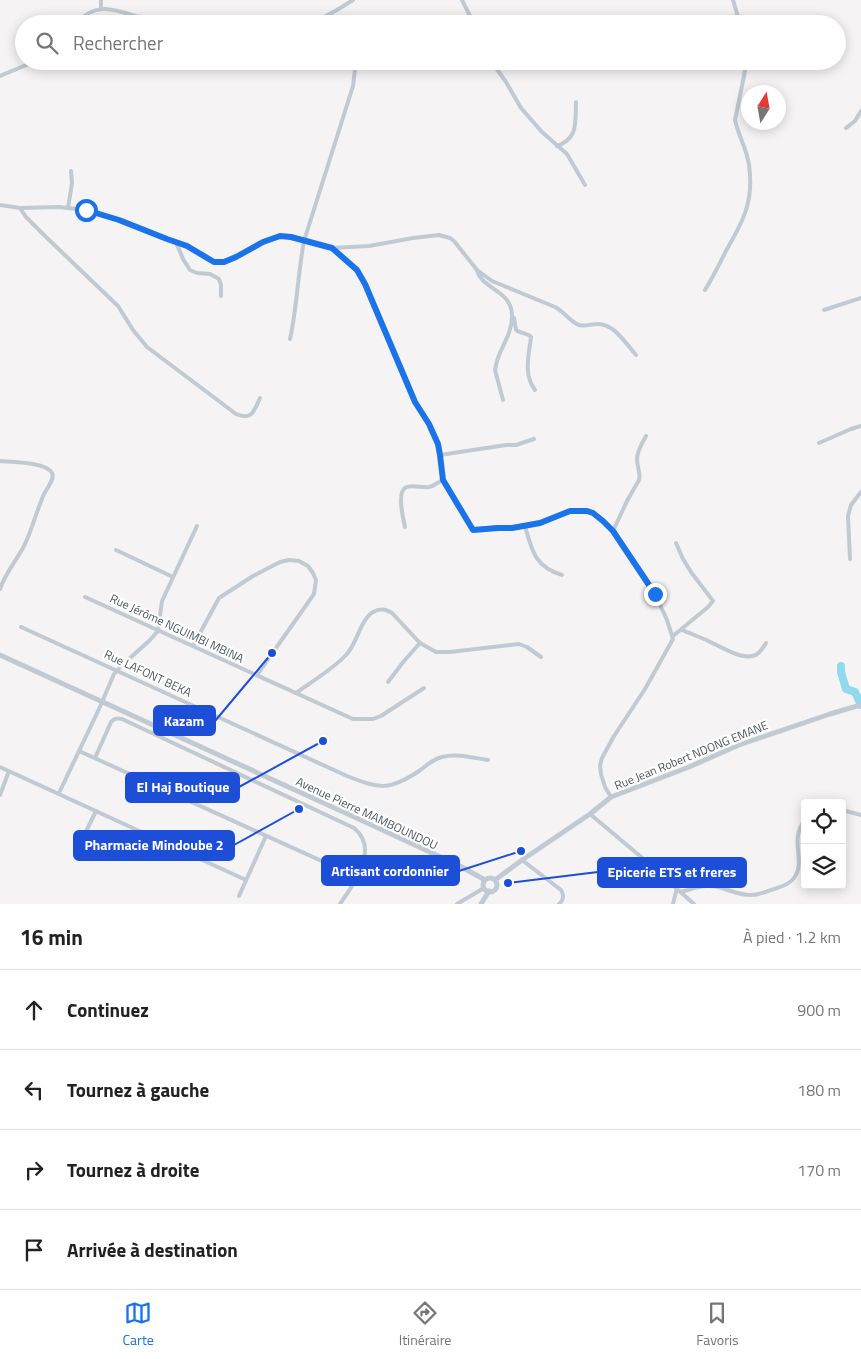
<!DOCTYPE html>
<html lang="fr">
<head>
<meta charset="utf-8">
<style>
  :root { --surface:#fff; --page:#f2f2f2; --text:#222; --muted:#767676; --line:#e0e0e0; --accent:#1a73e8 }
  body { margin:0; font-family:"Titillium Web",sans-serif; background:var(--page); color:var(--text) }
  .controls { position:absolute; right:15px; bottom:15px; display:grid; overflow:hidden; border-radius:5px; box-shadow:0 2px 12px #0003 }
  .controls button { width:45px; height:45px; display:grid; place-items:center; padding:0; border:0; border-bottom:1px solid var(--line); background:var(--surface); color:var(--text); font:25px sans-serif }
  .compass { position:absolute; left:741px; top:85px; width:45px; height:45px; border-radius:50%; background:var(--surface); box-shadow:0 2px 12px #0003; rotate:11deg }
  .stop { position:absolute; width:15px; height:15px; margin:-11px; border:4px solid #1a73e8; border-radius:50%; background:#fff }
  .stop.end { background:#1a73e8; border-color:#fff; box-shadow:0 1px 5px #0008 }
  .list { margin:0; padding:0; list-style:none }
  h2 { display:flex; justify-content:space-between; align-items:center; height:65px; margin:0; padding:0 20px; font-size:21px }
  h2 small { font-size:16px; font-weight:400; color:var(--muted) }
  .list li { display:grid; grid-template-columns:32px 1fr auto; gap:15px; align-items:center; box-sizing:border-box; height:80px; padding:0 20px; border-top:1px solid var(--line) }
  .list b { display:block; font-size:19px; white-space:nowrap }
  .list em { font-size:16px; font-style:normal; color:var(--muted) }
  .icon { flex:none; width:28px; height:28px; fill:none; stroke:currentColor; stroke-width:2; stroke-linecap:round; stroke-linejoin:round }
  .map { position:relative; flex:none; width:861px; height:904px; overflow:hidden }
  .search { position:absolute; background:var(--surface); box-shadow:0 2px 12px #0003; left:15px; right:15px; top:15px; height:55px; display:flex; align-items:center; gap:12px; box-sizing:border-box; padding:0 18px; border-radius:28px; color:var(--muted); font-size:19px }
  .sheet { height:385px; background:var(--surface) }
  nav { display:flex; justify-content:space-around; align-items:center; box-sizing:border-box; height:70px; border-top:1px solid var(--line); background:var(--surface); font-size:14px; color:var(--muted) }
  nav a { display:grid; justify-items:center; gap:2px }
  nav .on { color:var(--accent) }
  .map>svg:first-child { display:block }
</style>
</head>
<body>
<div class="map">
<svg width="861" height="904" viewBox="0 0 861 904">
  <rect width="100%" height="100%" fill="#f5f3f3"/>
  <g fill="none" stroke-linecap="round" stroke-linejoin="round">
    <path stroke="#90daee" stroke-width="8" d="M841 666V672L846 689 855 692 861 705"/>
    <g stroke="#c1cad2" stroke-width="4">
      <path d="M462 0 474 24"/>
      <path d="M733 0 740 24"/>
      <path d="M101 9V0"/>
      <path d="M327 16 332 24"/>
      <path d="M75 24C94 3 111 8 135 16 145 19 155 21 166 24"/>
      <path d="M311 24 337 10 353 0"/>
      <path d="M491 61 506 82 521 108 542 132 567 154 585 185"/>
      <path d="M0 76 36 61"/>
      <path d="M846 128 855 121 861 111"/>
      <path d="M557 146C579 138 575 122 576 102"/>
      <path d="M0 205 20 208 59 207 86 210 119 220 167 239 187 245 211 261 219 263 236 257 263 242 280 236 291 237 332 248 369 246 413 238 439 235 450 238 454 241 477 270 492 281 555 307C563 311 569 320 577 324 583 328 590 324 597 324 614 323 626 344 636 355"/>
      <path d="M20 208 26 217 46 237 118 306 133 330 147 347 236 414C252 421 254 411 260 398"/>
      <path d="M68 208 72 183 71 171"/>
      <path d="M176 242 183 259 190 270 197 273 210 274 219 279 221 285V296"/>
      <path d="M332 248 357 270 365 284 415 403 429 423 438 444 440 455 443 480 473 530 498 527 512 528 525 526 540 523 570 511H587L593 513 603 521 613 531 646 578 655 594 667 620 673 639 645 689 614 736 602 758 600 766 601 774 605 787 611 797"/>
      <path d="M477 270C482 290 513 290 512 317 512 335 499 349 496 365L495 370 503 400"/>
      <path d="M705 290C713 277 720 263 727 249 744 220 754 200 749 165 747 149 738 135 735 120L746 66V61"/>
      <path d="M824 310 861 298"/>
      <path d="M514 318 516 330C521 334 529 333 531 337 529 355 523 374 535 390"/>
      <path d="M290 339C297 307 298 273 304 241L353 86 355 69 354 61"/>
      <path d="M819 443 851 429 861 426"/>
      <path d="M440 455 506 445H516L534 439"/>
      <path d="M0 461C12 462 46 462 52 473 55 479 47 488 44 494 36 512 32 531 23 548 15 562 5 574 0 589"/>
      <path d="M525 526C532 551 535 567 562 575"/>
      <path d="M405 527C403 518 397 493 405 488 410 484 422 488 429 487 434 486 438 482 443 480"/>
      <path d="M613 531 627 501 639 480C641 473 637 467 637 459 637 451 642 443 646 436"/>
      <path d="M116 550 173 577"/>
      <path d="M850 559 848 516 851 505 861 492"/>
      <path d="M85 597 353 719H373L381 716 424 688"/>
      <path d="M21 627 347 776C380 789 389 791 419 771 426 766 433 759 442 757 457 753 474 758 488 760"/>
      <path d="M682 630C689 633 697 636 704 639 716 644 739 659 752 656 759 655 762 649 766 643"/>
      <path d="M673 636 708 607 713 601 691 572 683 559 676 543"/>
      <path d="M193 646 219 598 253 576 280 562 289 560 299 561 308 566 313 573 316 580 314 594 257 675"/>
      <path d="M388 682 404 661 420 643"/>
      <path d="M296 693C312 681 332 670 346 655 357 644 360 620 373 612 380 608 385 609 392 613L420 643 436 652H450L519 644 527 647 541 657"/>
      <path d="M79 751 357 877"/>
      <path d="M95 758 111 722C115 718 117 718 122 719L354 828C380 849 354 884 340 904"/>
      <path d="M0 767 246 880"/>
      <path d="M59 793 99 709 114 674 121 666 149 641 158 631 162 601 197 526"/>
      <path d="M0 795 9 771"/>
      <path d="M842 810 861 815"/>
      <path d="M590 814 640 856 694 904"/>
      <path d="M76 852 96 811"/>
      <path d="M522 860 561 890C564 895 564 900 559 904"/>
      <path d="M681 892C689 890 698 886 707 886 723 885 736 896 752 895 759 895 767 891 774 889 781 887 790 884 794 878 807 860 788 841 805 820"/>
      <path d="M239 896 266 836"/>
      <path d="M457 904 484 888"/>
      <path d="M673 904 677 888"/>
    </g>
    <g stroke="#c1cad2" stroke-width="5">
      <path d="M0 655 363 821 460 866 485 880"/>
      <circle cx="490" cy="885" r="7"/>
      <path d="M495 880 522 860 590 814 611 797 689 767 739 745 830 714 861 705"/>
      <path d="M481 904 489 891"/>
    </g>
  </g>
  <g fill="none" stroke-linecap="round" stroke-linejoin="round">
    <path stroke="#1a73e8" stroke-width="6" d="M86 210 119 220 167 239 187 246 214 262H224L236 257 263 242 280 236 291 237 332 248 357 270 365 284 415 402 429 424 438 444 440 455 443 480 473 530 498 528H512L540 523 570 511H587L593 513 603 521 613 531 655 594"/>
  </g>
  <g text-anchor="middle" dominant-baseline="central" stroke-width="4.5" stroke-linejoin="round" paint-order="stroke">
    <g font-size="12" fill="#4a5661" stroke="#fff">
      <text transform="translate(177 628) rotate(25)">Rue Jérôme NGUIMBI MBINA</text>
      <text transform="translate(148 673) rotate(25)">Rue LAFONT BEKA</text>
      <text transform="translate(691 755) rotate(-22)">Rue Jean Robert NDONG EMANE</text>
      <text transform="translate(367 813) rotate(25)">Avenue Pierre MAMBOUNDOU</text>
    </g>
  </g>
  <path fill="none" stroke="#1d4ed8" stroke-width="2" d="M272 653L215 721M323 741L239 787M299 809L234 845M521 851L459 871M508 883L598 872"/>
  <g fill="#1d4ed8" stroke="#fff" stroke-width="2">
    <circle cx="272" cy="653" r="5"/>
    <circle cx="323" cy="741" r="5"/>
    <circle cx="299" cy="809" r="5"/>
    <circle cx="521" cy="851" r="5"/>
    <circle cx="508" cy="883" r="5"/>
  </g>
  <g fill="#1d4ed8" stroke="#1d4ed8" stroke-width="2">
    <rect x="154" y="706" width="61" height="29" rx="5"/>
    <rect x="126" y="773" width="113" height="29" rx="5"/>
    <rect x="74" y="831" width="160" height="29" rx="5"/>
    <rect x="322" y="856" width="137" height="29" rx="5"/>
    <rect x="598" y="858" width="148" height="29" rx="5"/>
  </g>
  <g font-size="14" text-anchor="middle" font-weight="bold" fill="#fff">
    <text x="184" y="726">Kazam</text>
    <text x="183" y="792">El Haj Boutique</text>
    <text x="154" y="850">Pharmacie Mindoube 2</text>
    <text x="390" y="876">Artisant cordonnier</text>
    <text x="672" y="877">Epicerie ETS et freres</text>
  </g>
</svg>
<div class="controls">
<button><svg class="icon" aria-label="locate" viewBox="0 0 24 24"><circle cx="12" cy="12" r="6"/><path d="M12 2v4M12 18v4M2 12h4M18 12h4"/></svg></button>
<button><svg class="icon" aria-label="layers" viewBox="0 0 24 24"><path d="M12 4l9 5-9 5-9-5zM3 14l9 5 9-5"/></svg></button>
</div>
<svg class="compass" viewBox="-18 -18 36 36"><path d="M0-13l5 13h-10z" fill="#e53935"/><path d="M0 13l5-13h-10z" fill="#767676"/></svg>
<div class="stop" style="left:86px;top:210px"></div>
<div class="stop end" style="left:655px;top:594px"></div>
<div class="search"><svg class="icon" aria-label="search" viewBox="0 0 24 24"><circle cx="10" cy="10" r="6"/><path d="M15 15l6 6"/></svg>Rechercher</div>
</div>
<section class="sheet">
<h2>16 min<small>À pied · 1.2 km</small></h2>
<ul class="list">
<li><svg class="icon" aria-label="ahead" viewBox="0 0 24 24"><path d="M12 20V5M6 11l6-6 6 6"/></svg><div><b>Continuez</b></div><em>900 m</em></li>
<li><svg class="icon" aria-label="left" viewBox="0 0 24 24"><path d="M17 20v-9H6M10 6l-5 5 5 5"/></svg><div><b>Tournez à gauche</b></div><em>180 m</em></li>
<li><svg class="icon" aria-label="right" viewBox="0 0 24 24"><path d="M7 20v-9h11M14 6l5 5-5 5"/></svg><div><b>Tournez à droite</b></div><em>170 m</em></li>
<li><svg class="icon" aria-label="arrive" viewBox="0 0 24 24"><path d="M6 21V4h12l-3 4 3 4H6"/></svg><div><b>Arrivée à destination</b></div></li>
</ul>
</section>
<nav>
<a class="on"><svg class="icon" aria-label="map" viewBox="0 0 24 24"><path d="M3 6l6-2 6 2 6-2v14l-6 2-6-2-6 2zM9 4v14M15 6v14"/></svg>Carte</a>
<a><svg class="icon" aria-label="directions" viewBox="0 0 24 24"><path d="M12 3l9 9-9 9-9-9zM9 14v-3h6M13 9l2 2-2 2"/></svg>Itinéraire</a>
<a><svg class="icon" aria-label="saved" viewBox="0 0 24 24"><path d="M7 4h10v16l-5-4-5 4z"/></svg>Favoris</a>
</nav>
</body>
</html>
